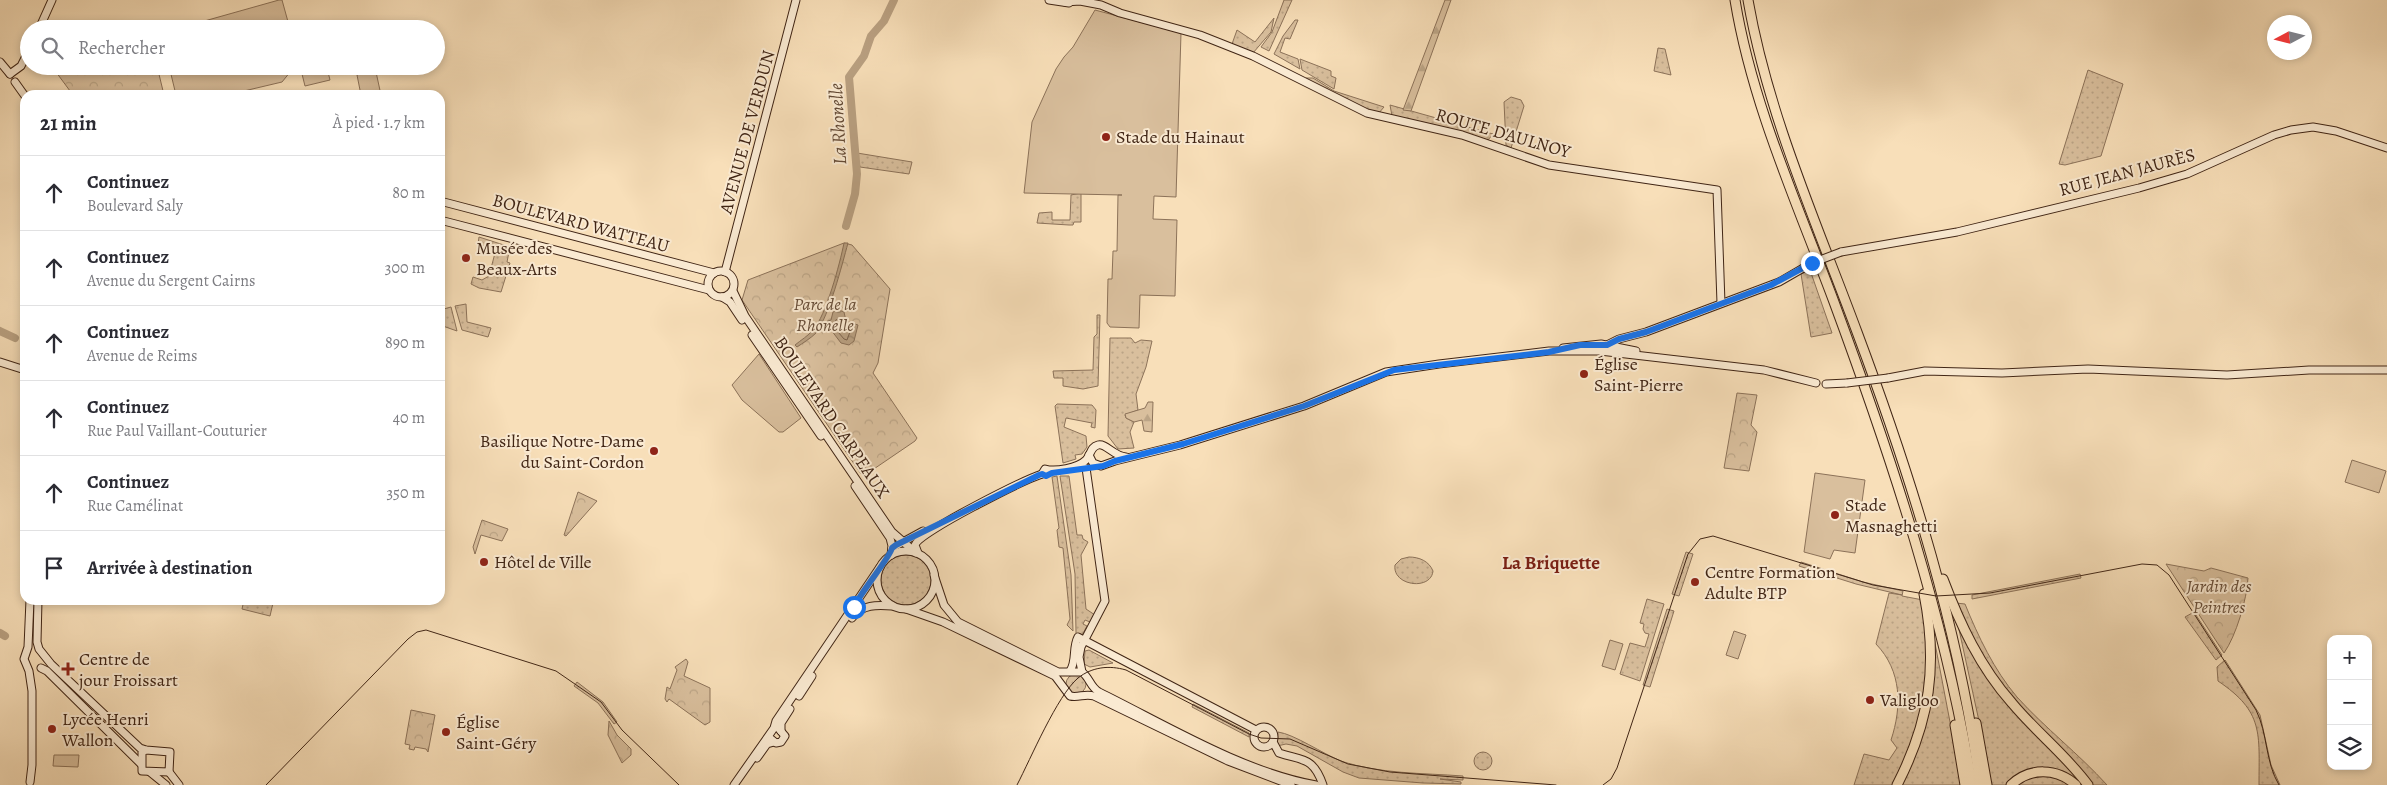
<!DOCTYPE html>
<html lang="fr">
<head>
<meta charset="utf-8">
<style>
  :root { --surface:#fff; --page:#f7f7f7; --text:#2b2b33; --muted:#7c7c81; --line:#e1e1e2 }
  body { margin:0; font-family:Alegreya,serif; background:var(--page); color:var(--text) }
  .controls { position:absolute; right:15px; bottom:15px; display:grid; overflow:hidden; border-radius:10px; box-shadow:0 2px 8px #0003 }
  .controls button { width:45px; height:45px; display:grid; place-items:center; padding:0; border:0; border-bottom:1px solid var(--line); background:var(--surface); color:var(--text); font:25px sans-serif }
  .compass { position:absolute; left:2267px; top:15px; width:45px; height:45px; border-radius:50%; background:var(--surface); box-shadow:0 2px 8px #0003; rotate:263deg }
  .stop { position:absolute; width:15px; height:15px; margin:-11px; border:4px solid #1a73e8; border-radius:50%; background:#fff }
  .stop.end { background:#1a73e8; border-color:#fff; box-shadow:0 1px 5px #0008 }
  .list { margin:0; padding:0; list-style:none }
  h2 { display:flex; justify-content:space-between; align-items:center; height:65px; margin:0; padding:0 20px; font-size:21px }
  h2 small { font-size:16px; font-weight:400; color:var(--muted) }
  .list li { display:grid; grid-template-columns:32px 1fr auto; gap:15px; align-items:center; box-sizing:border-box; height:75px; padding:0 20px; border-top:1px solid var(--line) }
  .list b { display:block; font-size:19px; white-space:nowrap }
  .list p { margin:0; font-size:16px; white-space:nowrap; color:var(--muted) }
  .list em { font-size:16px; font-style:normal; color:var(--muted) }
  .icon { flex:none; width:28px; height:28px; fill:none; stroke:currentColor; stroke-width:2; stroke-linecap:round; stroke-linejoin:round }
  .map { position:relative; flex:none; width:2387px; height:785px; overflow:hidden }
  .search { position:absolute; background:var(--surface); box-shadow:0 2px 8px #0003; left:20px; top:20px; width:425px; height:55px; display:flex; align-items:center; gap:12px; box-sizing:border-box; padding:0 18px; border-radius:28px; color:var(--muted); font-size:19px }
  .panel { position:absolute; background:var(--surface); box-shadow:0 2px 8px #0003; left:20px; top:90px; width:425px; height:515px; border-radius:15px }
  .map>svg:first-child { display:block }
</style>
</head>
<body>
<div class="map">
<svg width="2387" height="785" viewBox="0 0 2387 785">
  <defs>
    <pattern id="grass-dots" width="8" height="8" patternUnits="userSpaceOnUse" patternTransform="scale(1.25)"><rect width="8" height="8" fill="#d9bf9d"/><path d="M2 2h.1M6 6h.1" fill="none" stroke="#bba486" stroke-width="1.8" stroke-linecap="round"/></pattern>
    <pattern id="forest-firs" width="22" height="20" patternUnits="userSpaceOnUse" patternTransform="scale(1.25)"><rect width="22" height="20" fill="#d9bf9d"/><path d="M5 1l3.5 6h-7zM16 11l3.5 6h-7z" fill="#bba486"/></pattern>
    <pattern id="park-crowns" width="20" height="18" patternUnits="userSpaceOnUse" patternTransform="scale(1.25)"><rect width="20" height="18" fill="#d9bf9d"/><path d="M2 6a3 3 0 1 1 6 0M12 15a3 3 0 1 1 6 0" fill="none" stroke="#bba486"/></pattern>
    <pattern id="water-ripples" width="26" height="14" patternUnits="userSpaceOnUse" patternTransform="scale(1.25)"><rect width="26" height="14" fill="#b9a081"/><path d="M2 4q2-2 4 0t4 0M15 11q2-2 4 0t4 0" fill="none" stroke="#988268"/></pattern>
  </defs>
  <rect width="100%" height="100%" fill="#f8dfb9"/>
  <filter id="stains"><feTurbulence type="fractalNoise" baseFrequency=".004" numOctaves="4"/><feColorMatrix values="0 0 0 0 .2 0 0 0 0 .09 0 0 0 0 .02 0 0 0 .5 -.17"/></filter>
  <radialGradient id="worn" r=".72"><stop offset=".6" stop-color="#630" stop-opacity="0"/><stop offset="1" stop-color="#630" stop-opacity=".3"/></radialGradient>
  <g fill="url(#grass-dots)" stroke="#8c7259">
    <path d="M1284 0H1292L1269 51 1261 47 1272 32Z"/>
    <path d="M1274 18 1271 32 1253 53 1232 44 1237 30 1255 42Z"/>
    <path d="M1295 20H1298L1290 39 1285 38 1280 52 1298 59 1300 69 1274 54 1283 36Z"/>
    <path d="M1658 48 1665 49 1671 75 1654 71Z"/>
    <path d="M1300 59 1331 71V76L1336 78 1334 89 1302 70Z"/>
    <path d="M2088 70 2123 84 2101 156 2065 165 2059 164Z"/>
    <path d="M1306 78H1313L1334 91 1384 107 1378 114 1362 108 1306 80Z"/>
    <path d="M1511 97 1521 100 1524 106 1511 148 1506 145 1504 102Z"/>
    <path d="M1390 105 1493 134 1488 140 1485 139 1456 130 1392 116Z"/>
    <path d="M857 153 912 162 909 174 860 167Z"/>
    <path d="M1081 193V222H1074L1073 225H1069L1037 223 1039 213 1052 212V220H1070L1071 195Z"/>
    <path d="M479 237 510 247 507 262 510 263 501 292 479 288 471 284 473 277 482 280 489 276 495 253 489 247 478 244Z"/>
    <path d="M1810 270 1832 333 1811 337 1801 274Z"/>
    <path d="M466 304 467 322 491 328 488 337 462 330 455 306Z"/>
    <path d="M451 307 457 331 440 325V310Z"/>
    <path d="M1097 315H1100L1098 386 1083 389 1063 386V378H1054L1053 371 1093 370 1094 337 1097 334Z"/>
    <path d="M1110 338H1131L1135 343 1141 340 1152 341 1146 367 1136 394 1138 410 1125 415 1126 418 1134 422 1130 432 1134 448 1118 449 1108 436Z"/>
    <path d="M1057 404 1092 405 1096 410 1095 428 1091 427 1092 423 1066 418 1064 427 1086 436 1087 447 1082 454 1075 455 1076 459 1063 463 1055 406Z"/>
    <path d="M1057 476 1071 575 1073 631 1067 625 1070 619 1063 548 1059 547 1057 530 1059 528 1052 477Z"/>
    <path d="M1060 476H1069L1077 535H1082L1083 539 1088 542 1081 555 1086 609 1095 615 1090 622 1085 620 1083 624 1087 626 1082 635 1076 633 1075 574Z"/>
    <path d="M1686 552 1693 554 1679 596 1672 594Z"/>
    <circle cx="906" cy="580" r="25"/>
    <path d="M1409 557C1419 557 1429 561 1433 571 1431 591 1392 586 1395 565L1401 559Z"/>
    <path d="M1801 562 1863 582 1903 591 1902 596 1923 600 1929 655 1920 723 1894 785H1854L1864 754 1889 760 1897 748 1891 740C1902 707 1902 671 1876 644L1889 593 1902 595 1856 584 1799 566Z"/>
    <path d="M2080 574 2081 578 1972 599V595Z"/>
    <path d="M1647 599 1664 604 1640 681 1620 674 1630 643 1645 647 1649 634 1645 633 1643 629 1644 624 1640 623Z"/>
    <path d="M244 600H261L273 603 270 616 242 609Z"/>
    <path d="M1956 603 1965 604C1978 636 1994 670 2017 697 2045 728 2079 754 2107 785H2091L2010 697 1974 645Z"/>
    <path d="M1667 609 1674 611 1650 687 1643 685Z"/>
    <path d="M2194 612 2222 655 2216 660 2185 617Z"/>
    <path d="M1958 625 1973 650 2086 785H2078L2044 770 2009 785H1989L1979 721Z"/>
    <path d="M1934 638 1962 785H1899L1913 756Z"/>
    <path d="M1089 650 1113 663 1090 667 1084 664 1085 651Z"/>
    <path d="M2225 660 2260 715 2271 765 2280 785H2259C2259 733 2264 712 2218 681L2217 667Z"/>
    <circle cx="1076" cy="684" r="10"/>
    <path d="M577 682 603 702 617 722 614 724 598 703 574 686Z"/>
    <path d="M1193 704 1249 733V737L1192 707Z"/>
    <path d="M1278 732C1294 734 1323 754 1341 761 1379 774 1423 773 1463 776V780L1440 779 1461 782V784L1423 783 1359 778 1343 772 1297 746 1286 744 1277 746Z"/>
    <circle cx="1483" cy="761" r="9"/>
    <path d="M2051 775 2072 785H2016L2027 777Z"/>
  </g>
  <g fill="url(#forest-firs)" stroke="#8c7259">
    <path d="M1445 0H1451L1411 111 1403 110Z"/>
    <path d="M1148 402H1153L1152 432 1144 431 1142 420 1134 422 1126 418 1125 414 1145 408Z"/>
  </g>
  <g fill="url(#park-crowns)" stroke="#8c7259">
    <path d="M58 66H157L164 95H73L56 72Z"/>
    <path d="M844 243 852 245 890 289 878 363 873 373 917 438 915 441 865 475 861 474 742 300 748 280Z"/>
    <path d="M1737 393 1757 395 1751 425 1757 432 1749 471 1724 468Z"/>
    <path d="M578 492 597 501 566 536 564 535Z"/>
    <path d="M482 520 508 529 502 541 481 535 475 554 473 547Z"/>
    <path d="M2166 564 2204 571 2211 568 2248 578C2247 599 2236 636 2224 653Z"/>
    <path d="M686 659 688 662 684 676 710 688V722L705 725 669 699 667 702 665 699 667 687 670 689 677 670 675 667Z"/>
    <path d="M411 710 435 715 428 752 426 749 415 747 414 750 409 749 410 745 405 744Z"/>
    <path d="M609 721 617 735 631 749V755L622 763 608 735Z"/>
  </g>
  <g fill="#d9bf9d" stroke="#8c7259">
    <path d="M279 0H282L290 29H176Z"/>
    <path d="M1095 10 1181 33 1176 197 1154 196 1153 219 1177 220 1175 296 1140 295 1139 328 1110 327 1107 323 1108 279H1112L1113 251H1117L1118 195H1122L1024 193 1032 122 1056 69 1064 57 1073 47Z"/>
    <path d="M169 66H295L282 82 227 95H176Z"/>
    <path d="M358 66H371L372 73 376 72 381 95H361L357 75 360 74Z"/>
    <path d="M327 68 330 80 305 86 302 74Z"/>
    <path d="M759 354 801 418 783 432H779L742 400 732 385Z"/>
    <path d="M2352 460 2386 471 2379 493 2345 482Z"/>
    <path d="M1815 473 1865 480 1855 553 1834 550 1830 559 1804 552Z"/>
    <path d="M1734 631 1746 635 1738 659 1726 655Z"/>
    <path d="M1610 640 1623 644 1615 670 1602 666Z"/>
    <path d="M54 755H79L78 767 53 766Z"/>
  </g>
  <g fill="url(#water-ripples)" stroke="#896f56">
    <path d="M844 243H848C842 265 829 316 816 333 811 338 803 343 797 347L795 345C801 340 808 336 813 330 826 316 840 263 844 243Z"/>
    <path d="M839 310 844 312 846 321 858 325 854 341 849 345 841 343 825 322 831 320 833 312Z"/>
  </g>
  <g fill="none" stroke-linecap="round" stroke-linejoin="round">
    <path stroke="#7c624b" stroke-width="1" d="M839 319 843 325 851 329 847 340 844 339 833 326 836 320Z"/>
    <g stroke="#b9a081" stroke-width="8">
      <path d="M846 226 855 194 857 174 849 77 864 56 871 36 884 21 894 0"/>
      <path d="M0 331 15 338"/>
      <path d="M0 633 5 636"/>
    </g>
    <defs>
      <g id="secondary">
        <path d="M1049 0 1069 3"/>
        <path d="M1065 2 1080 1 1101 5 1120 13 1200 35 1253 56 1367 113 1462 135 1549 165 1717 190 1721 303"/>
        <path d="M39 29 52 0"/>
        <path d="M0 62 10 74"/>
        <path d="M10 74 21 66 29 50"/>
        <path d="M15 82 25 96"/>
        <path d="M440 201 714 273"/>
        <path d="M440 220 709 290"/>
        <path d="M1841 252 1957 232 2139 188 2187 174 2274 135 2291 130 2313 127 2336 131 2387 148"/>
        <circle cx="721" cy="284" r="13"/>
        <path d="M725 272 796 0"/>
        <path d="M733 291 745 316 892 532 916 553"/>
        <path d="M722 297 730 302 742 320"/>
        <path d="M752 335 821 436"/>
        <path d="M1563 348 1601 344 1636 351"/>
        <path d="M1606 351 1607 345 1619 339 1646 332 1779 282 1812 263"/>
        <path d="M0 362 25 370"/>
        <path d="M1888 378 1925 371 2002 373 2088 369 2227 375 2309 370H2387"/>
        <path d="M1826 384 1847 383"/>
        <path d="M1089 455 1093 463 1101 466 1115 461 1180 445 1304 406 1386 372 1439 364 1549 351H1600L1764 370 1816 383"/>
        <path d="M1042 474 1045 469C1055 472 1078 468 1086 460 1091 455 1090 447 1098 445 1106 443 1113 456 1126 457"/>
        <path d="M855 486 890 538 892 546 891 555"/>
        <path d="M892 548 923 531"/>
        <circle cx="906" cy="580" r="29"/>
        <path d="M918 553 915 545C919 532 1024 480 1042 474"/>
        <path d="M934 575 944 605 958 622 1058 672H1082C1090 678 1090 687 1099 692 1166 725 1243 772 1316 785"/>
        <path d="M30 600 28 647 24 659 29 671 32 691V765L30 782"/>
        <path d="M38 600 37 642 39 649 51 664 140 748 146 750 170 752 169 772 142 771V752L146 750"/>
        <path d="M906 609 943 622 1055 676 1070 696C1079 698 1085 693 1094 696L1228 761 1291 785"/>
        <path d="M852 618C862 604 877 605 892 606"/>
        <path d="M41 668 47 671 141 764"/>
        <path d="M1070 671C1077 661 1072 648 1078 637L1256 730"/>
        <path d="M1082 672 1079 657 1081 647 1105 601 1086 468"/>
        <path d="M799 696 812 676"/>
        <circle cx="1264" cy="737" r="10"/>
        <path d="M781 731V723L790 709"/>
        <path d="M771 739 776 743 781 742 785 736 779 729"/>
        <path d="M1273 742 1279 753C1302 761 1313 756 1323 785"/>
        <path d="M757 758 767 744 774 742"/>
        <path d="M150 772 166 785"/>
        <path d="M169 772 179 785"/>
        <path d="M734 785 774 728 776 721 880 567"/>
      </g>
      <g id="highway">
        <path d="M1735 0C1752 104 1797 203 1834 302 1892 459 1945 619 1972 785"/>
        <path d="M1748 0C1768 115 1817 224 1857 332 1912 479 1959 630 1980 785"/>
        <path d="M1943 579C1960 624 1980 667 2012 703 2036 732 2066 755 2088 785"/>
        <path d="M1976 723 1987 785"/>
        <path d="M1955 725 1965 785"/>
        <path d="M1897 785C1930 721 1938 665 1924 594"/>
        <path d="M2011 785C2030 767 2057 768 2076 785"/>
      </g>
    </defs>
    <use href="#secondary" stroke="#402515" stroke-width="9"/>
    <use href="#highway" stroke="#402515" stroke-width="11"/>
    <use href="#secondary" stroke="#faead2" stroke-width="7"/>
    <use href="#highway" stroke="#f8dfb9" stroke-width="9"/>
    <g stroke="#402515" stroke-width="1">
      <path d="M266 785 408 639 417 632 426 630 556 671 601 702 622 730 679 785"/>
      <path d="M1017 785C1031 758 1057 696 1078 678 1092 667 1109 665 1126 670L1249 734 1261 738 1290 739 1348 764 1390 772 1556 785"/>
      <path d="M1603 785 1611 779 1617 768 1688 554 1700 539 1713 536 1873 585 1936 596 1990 593 2142 564 2157 565 2169 575 2256 710C2268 734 2265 762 2279 785"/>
    </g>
    <defs>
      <g id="secondary-bridge">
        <path d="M1812 263 1841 252"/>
        <path d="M1847 383 1888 378"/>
      </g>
    </defs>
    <use href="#secondary-bridge" stroke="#402515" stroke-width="9" stroke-linecap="butt"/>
    <use href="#secondary-bridge" stroke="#faead2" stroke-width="7"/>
  </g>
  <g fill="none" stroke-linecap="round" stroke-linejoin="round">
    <path stroke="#1a73e8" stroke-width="6" d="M854 607C860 593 891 556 892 548L896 545 1039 475 1042 474 1046 476 1052 473 1103 466 1115 461 1183 444 1304 406 1394 370 1549 352 1580 345H1607L1619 339 1646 332 1771 285 1812 263"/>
  </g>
  <g fill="#8f2418" stroke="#faead2" stroke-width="2">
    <circle cx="1106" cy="137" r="5"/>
    <circle cx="466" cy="258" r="5"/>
    <circle cx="1584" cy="374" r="5"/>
    <circle cx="654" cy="451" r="5"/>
    <circle cx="1835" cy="515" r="5"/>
    <circle cx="484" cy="562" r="5"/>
    <circle cx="1695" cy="582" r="5"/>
    <path d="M65.5 661.5h5v5h5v5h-5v5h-5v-5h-5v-5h5z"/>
    <circle cx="1870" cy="700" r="5"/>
    <circle cx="52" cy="729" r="5"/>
    <circle cx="446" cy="732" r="5"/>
  </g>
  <g text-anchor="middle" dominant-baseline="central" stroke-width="4" stroke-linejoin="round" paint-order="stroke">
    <g font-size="18" fill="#402515" stroke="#faead2">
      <text transform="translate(747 132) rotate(-75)">AVENUE DE VERDUN</text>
      <text transform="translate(1503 133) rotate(16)">ROUTE D'AULNOY</text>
      <text transform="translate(2127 172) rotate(-15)">RUE JEAN JAURÈS</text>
      <text transform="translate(581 223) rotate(15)">BOULEVARD WATTEAU</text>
      <text transform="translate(832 417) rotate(56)">BOULEVARD CARPEAUX</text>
    </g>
    <g font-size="18" fill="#402515" stroke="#faead2" text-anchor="start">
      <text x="1116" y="137">Stade du Hainaut</text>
      <text x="476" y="248">Musée des<tspan x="476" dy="21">Beaux-Arts</tspan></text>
      <text x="1594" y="364">Église<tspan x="1594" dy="21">Saint-Pierre</tspan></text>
      <text x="644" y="441" text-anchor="end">Basilique Notre-Dame<tspan x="644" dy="21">du Saint-Cordon</tspan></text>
      <text x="1845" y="505">Stade<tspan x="1845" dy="21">Masnaghetti</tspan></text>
      <text x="494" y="562">Hôtel de Ville</text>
      <text x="1705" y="572">Centre Formation<tspan x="1705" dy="21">Adulte BTP</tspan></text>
      <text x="79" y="659">Centre de<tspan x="79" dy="21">jour Froissart</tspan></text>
      <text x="1880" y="700">Valigloo</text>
      <text x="62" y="719">Lycée Henri<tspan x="62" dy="21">Wallon</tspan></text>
      <text x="456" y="722">Église<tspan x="456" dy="21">Saint-Géry</tspan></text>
    </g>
    <g font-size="18" font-style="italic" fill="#664c37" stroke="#faead2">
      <text x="825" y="304">Parc de la<tspan x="825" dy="21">Rhonelle</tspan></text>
      <text x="2219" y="586">Jardin des<tspan x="2219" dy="21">Peintres</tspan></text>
    </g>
    <g font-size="19" font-style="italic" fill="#644a35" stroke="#faead2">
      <text transform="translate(838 124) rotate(-93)">La Rhonelle</text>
    </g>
    <g font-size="19" font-weight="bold" fill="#7a1f14" stroke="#faead2">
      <text x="1551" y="563">La Briquette</text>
    </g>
  </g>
  <rect width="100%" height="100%" filter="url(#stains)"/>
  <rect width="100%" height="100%" fill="url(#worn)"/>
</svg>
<div class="controls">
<button>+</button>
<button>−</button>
<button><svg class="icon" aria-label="layers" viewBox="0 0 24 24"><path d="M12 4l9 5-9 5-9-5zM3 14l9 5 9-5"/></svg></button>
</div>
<svg class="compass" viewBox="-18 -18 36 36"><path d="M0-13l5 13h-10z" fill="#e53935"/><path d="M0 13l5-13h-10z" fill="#7c7c81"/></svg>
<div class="stop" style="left:854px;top:607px"></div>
<div class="stop end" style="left:1812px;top:263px"></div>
<div class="search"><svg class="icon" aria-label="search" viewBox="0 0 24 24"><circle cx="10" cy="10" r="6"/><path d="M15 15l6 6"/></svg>Rechercher</div>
<section class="panel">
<h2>21 min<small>À pied · 1.7 km</small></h2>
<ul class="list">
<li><svg class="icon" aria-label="ahead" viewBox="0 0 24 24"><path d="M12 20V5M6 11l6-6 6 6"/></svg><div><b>Continuez</b><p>Boulevard Saly</p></div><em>80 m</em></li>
<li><svg class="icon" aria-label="ahead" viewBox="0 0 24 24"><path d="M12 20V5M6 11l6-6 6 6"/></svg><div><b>Continuez</b><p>Avenue du Sergent Cairns</p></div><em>300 m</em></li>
<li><svg class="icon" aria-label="ahead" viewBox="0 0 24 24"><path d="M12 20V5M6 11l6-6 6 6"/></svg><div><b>Continuez</b><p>Avenue de Reims</p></div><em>890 m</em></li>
<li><svg class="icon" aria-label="ahead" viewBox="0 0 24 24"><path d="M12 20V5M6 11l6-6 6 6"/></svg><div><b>Continuez</b><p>Rue Paul Vaillant-Couturier</p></div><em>40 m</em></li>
<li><svg class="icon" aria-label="ahead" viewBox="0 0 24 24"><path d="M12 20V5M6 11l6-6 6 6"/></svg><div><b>Continuez</b><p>Rue Camélinat</p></div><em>350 m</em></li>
<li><svg class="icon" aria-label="arrive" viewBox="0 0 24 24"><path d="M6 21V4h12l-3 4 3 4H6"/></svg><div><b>Arrivée à destination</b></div></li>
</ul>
</section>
</div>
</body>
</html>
